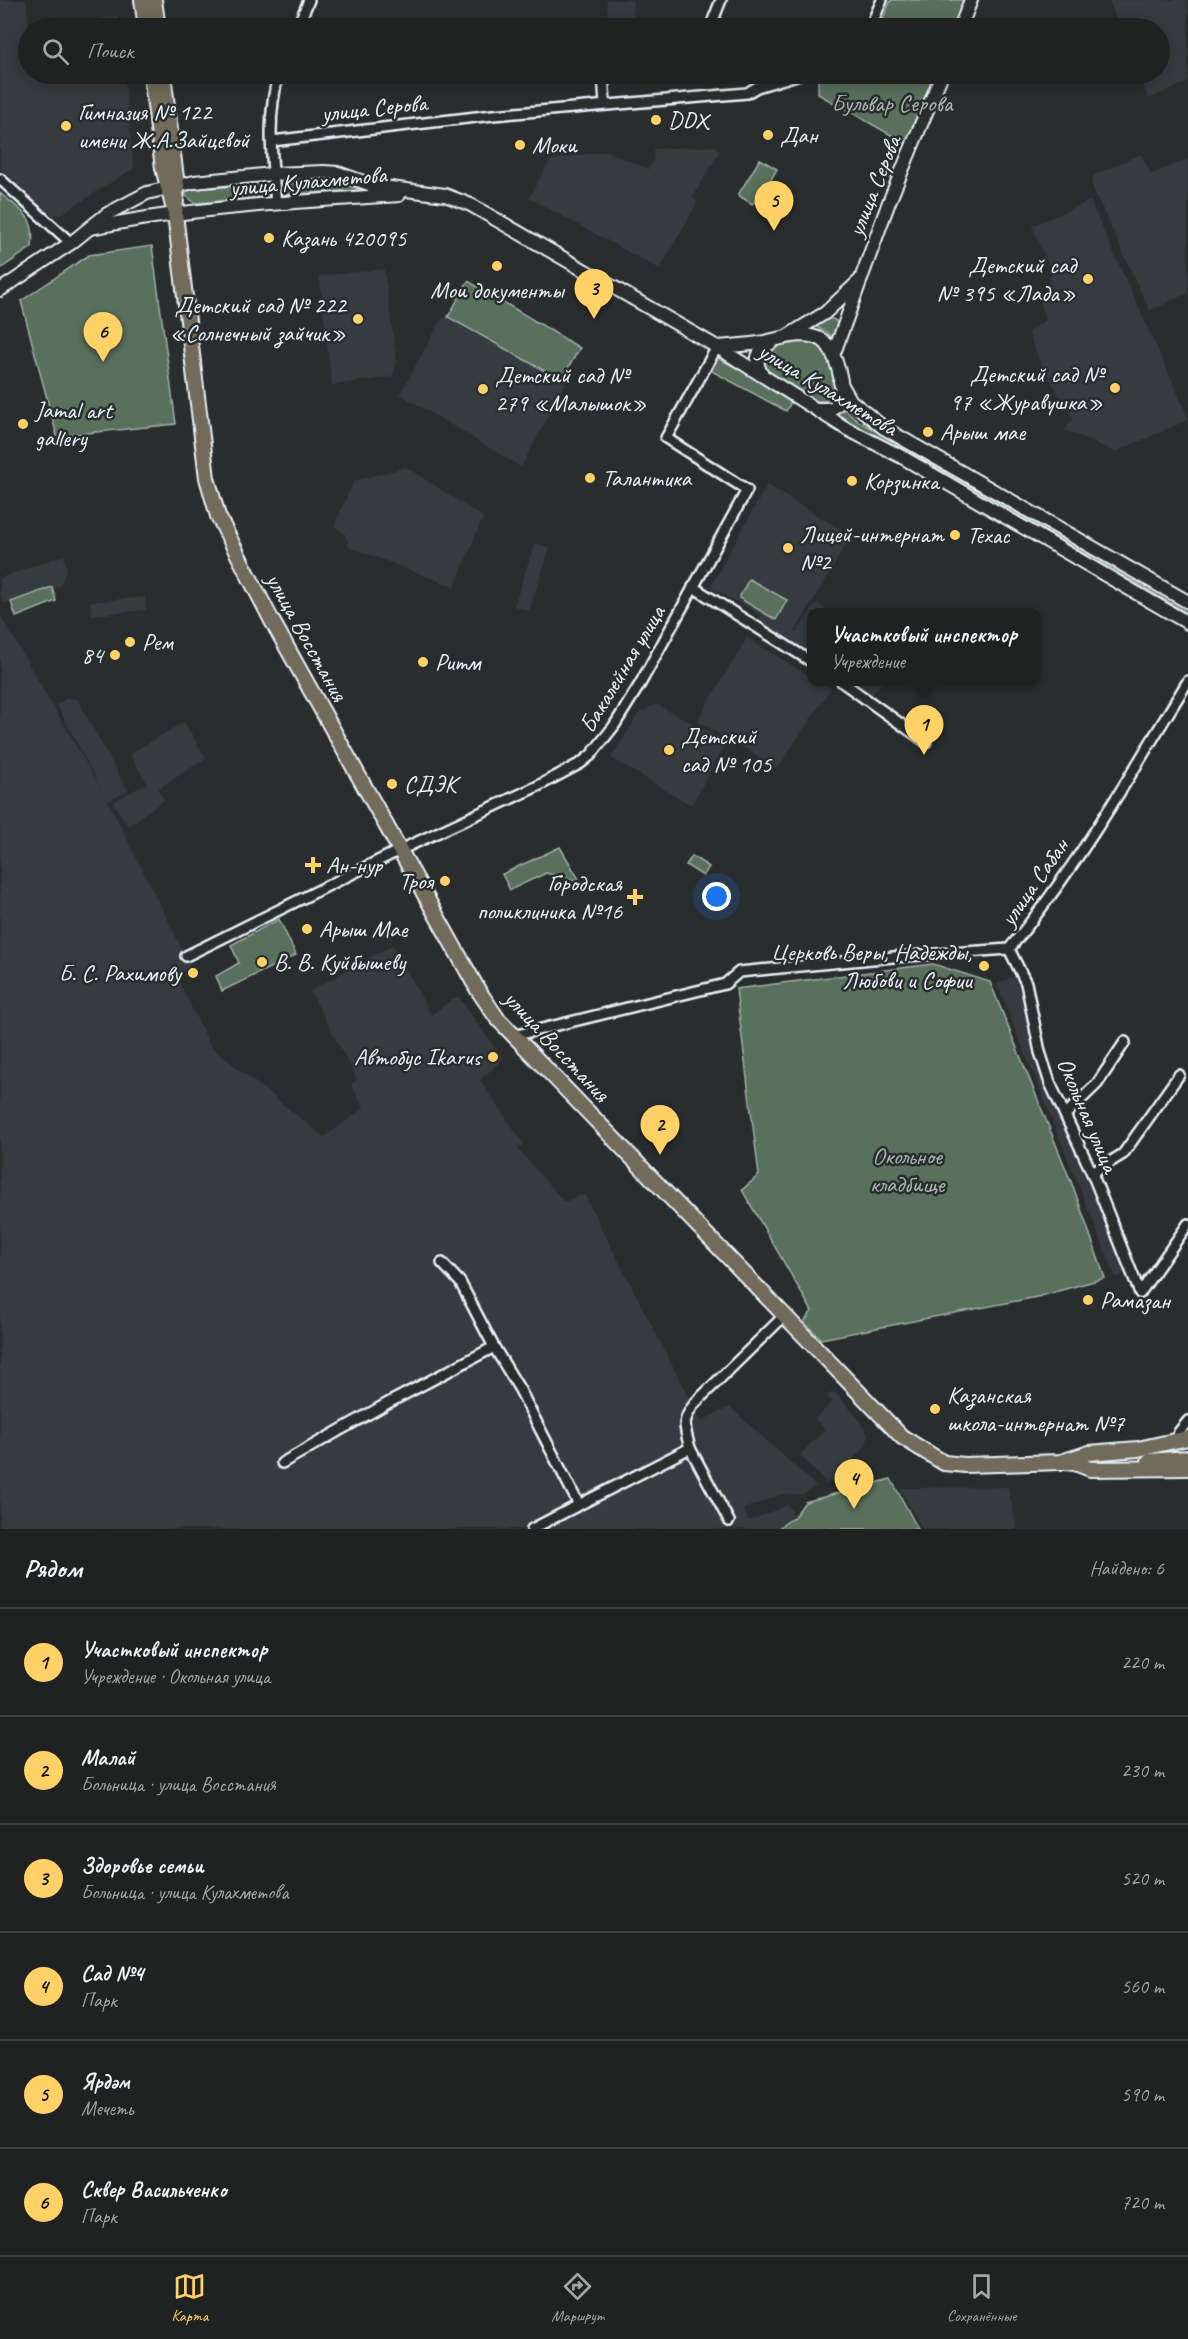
<!DOCTYPE html>
<html lang="ru">
<head>
<meta charset="utf-8">
<style>
  :root { --surface:#202222; --page:#282a2a; --text:#f1f3f6; --muted:#a2a4a5; --line:#3d3f40; --accent:#ffd166 }
  body { margin:0; font-family:Caveat,sans-serif; background:var(--page); color:var(--text) }
  .you { position:absolute; left:717px; top:897px; width:21px; height:21px; margin:-15px; border:4px solid #fff; border-radius:50%; background:#1a73e8; box-shadow:0 0 0 9px #1a73e833 }
  .badge { display:grid; place-items:center; width:39px; height:39px; border-radius:50%; background:var(--accent); color:#111; font-size:20px; font-weight:700 }
  .pin { position:absolute; translate:-50% -50px; filter:drop-shadow(0 2px 3px #0008) }
  .pin::after { content:''; position:absolute; top:32px; width:21px; height:18px; background:inherit; clip-path:polygon(0 0,100% 0,50% 100%) }
  .popup { position:absolute; left:807px; top:608px; width:234px; height:78px; box-sizing:border-box; display:grid; place-content:center; border-radius:12px; background:var(--surface); filter:drop-shadow(0 2px 4px #0005); font-size:20px; white-space:nowrap; color:var(--muted) }
  .popup b { font-size:22px; color:var(--text) }
  .popup::after { content:''; position:absolute; left:50%; top:100%; margin-left:-12px; border:12px solid transparent; border-top-color:var(--surface) }
  .list { margin:0; padding:0; list-style:none }
  h2 { display:flex; justify-content:space-between; align-items:center; height:78px; margin:0; padding:0 24px; font-size:26px }
  h2 small { font-size:20px; font-weight:400; color:var(--muted) }
  .list li { display:grid; grid-template-columns:39px 1fr auto; gap:18px; align-items:center; box-sizing:border-box; height:108px; padding:0 24px; border-top:2px solid var(--line) }
  .list b { display:block; font-size:22px; white-space:nowrap }
  .list p { margin:0; font-size:20px; white-space:nowrap; color:var(--muted) }
  .list em { font-size:20px; font-style:normal; color:var(--muted) }
  .icon { flex:none; width:33px; height:33px; fill:none; stroke:currentColor; stroke-width:2; stroke-linecap:round; stroke-linejoin:round }
  .map { position:relative; flex:none; width:1188px; height:1529px; overflow:hidden }
  .search { position:absolute; background:var(--surface); box-shadow:0 3px 15px #0003; left:18px; right:18px; top:18px; height:66px; display:flex; align-items:center; gap:15px; box-sizing:border-box; padding:0 21px; border-radius:33px; color:var(--muted); font-size:22px }
  .sheet { height:726px; background:var(--surface) }
  nav { display:flex; justify-content:space-around; align-items:center; box-sizing:border-box; height:84px; border-top:2px solid var(--line); background:var(--surface); font-size:16px; color:var(--muted) }
  nav a { display:grid; justify-items:center; gap:3px }
  nav .on { color:var(--accent) }
  .map>svg:first-child { display:block }
</style>
</head>
<body>
<div class="map">
<svg width="1188" height="1529" viewBox="0 0 1188 1529">
  <rect width="100%" height="100%" fill="#2a2d2e"/>
  <filter id="ink" filterUnits="userSpaceOnUse"><feTurbulence type="fractalNoise" baseFrequency=".0167" numOctaves="2"/><feDisplacementMap in="SourceGraphic" scale="12" xChannelSelector="R" yChannelSelector="G"/><feConvolveMatrix kernelMatrix="1 2 1 2 8 2 1 2 1" color-interpolation-filters="sRGB"/></filter>
  <g filter="url(#ink)">
    <g fill="#363b41">
      <path d="M0 0H26L29 28 28 74H124L134 168 60 215 53 216 0 169Z"/>
      <path d="M606 0H632L634 25 610 28Z"/>
      <path d="M1109 0H1188V82L1148 99 1138 74H1160V28H1120Z"/>
      <path d="M118 16 119 28H36Z"/>
      <path d="M715 146 719 152 693 197 697 203 660 269 529 198 550 160 606 151 648 169 654 160 653 149Z"/>
      <path d="M1141 154 1151 174 1188 159V293L1150 311 1091 184 1094 175Z"/>
      <path d="M1090 201 1188 416V420L1115 452 1065 430 1073 418 1039 360 1028 332 1046 320 1040 301 1052 273 1032 226Z"/>
      <path d="M384 269 397 362 392 377 332 385 319 276Z"/>
      <path d="M448 317 566 383 521 467 400 394 442 318Z"/>
      <path d="M406 467 483 517 455 587 349 547 345 534 334 526 354 481Z"/>
      <path d="M767 485 851 536 795 632H797L816 603 830 612H812L811 666 753 629 761 615 710 587Z"/>
      <path d="M535 543 550 548 529 611 514 606Z"/>
      <path d="M64 555 67 569 60 586 4 603 0 594V578Z"/>
      <path d="M145 597 146 610 92 615 90 602Z"/>
      <path d="M0 615 104 794 57 705 67 698 77 699 128 791 108 801 189 963 188 968 175 974 211 1047 324 1137 364 1108 351 1085 357 1079 310 991 393 945 431 1015 458 996 503 1059 480 1080 524 1144 518 1149 564 1202 584 1194 701 1421 730 1407 816 1486 802 1495 782 1494 743 1509 749 1521 788 1505 794 1515 776 1529H0Z"/>
      <path d="M747 638 811 677 812 682H820L831 688 778 768 697 721Z"/>
      <path d="M846 682H882L870 697Z"/>
      <path d="M656 704 727 742 691 805 611 758 639 713Z"/>
      <path d="M184 722 206 758 158 789 164 800 128 826 113 802 147 783 130 754Z"/>
      <path d="M1014 976 1131 1270 1116 1278 997 984Z"/>
      <path d="M834 1391 858 1418 869 1436 864 1448 827 1484 800 1455 825 1429 815 1419 832 1402 827 1396Z"/>
      <path d="M1008 1487 1017 1529H922L900 1488Z"/>
    </g>
    <g fill="#596f5b" stroke="#a0b0aa" stroke-width="1.5">
      <path d="M891 0H965L954 28H879Z"/>
      <path d="M841 74H936L907 144 818 94V76Z"/>
      <path d="M760 159 777 169 763 194 752 204 738 195Z"/>
      <path d="M320 180 335 181 361 190 284 195 282 185 285 183Z"/>
      <path d="M263 185 267 189V194L262 198 195 203 186 196V191L190 189Z"/>
      <path d="M0 193C22 212 36 215 32 247L0 269Z"/>
      <path d="M152 246 176 424 57 436 21 301 89 255Z"/>
      <path d="M468 281 580 348 561 380 448 317Z"/>
      <path d="M827 318 835 320 838 324 832 337 827 332 814 326Z"/>
      <path d="M801 339 821 343 831 358 835 391 826 401H815L764 370 760 358 775 346Z"/>
      <path d="M716 357 789 396 790 404 786 411 708 369Z"/>
      <path d="M843 408 860 422 1188 613V619L837 414Z"/>
      <path d="M749 579 787 600 776 620 739 598Z"/>
      <path d="M52 587 56 601 16 617 11 602Z"/>
      <path d="M560 847 580 881 546 873 510 890 502 874Z"/>
      <path d="M692 856 709 867 703 876 686 865Z"/>
      <path d="M279 919 296 955 222 991 216 976 239 963 231 945Z"/>
      <path d="M933 964 990 982 1074 1189 1105 1278 1037 1297 821 1339 804 1322 812 1311 742 1190 759 1175 736 989Z"/>
      <path d="M891 1479 918 1529H777L794 1517 805 1502Z"/>
    </g>
    <g fill="none" stroke-linecap="round" stroke-linejoin="round">
      <defs>
        <g id="street">
          <path d="M297 28 309 0"/>
          <path d="M707 28H710L721 0"/>
          <path d="M870 28 882 0"/>
          <path d="M603 74 605 104"/>
          <path d="M272 141 493 115 747 93 757 87 800 74"/>
          <path d="M0 179 71 243"/>
          <path d="M276 204C272 161 266 114 279 74"/>
          <path d="M693 587 812 662"/>
          <path d="M842 682 926 742"/>
          <path d="M1009 949 1026 983 1040 1052 1050 1083 1092 1173 1140 1293"/>
          <path d="M186 956 400 850 538 786 581 763 591 755 614 726 640 684 747 490 666 438 717 347"/>
          <path d="M513 1036 725 984 739 972 893 957 1009 949C1076 869 1134 769 1188 681"/>
          <path d="M1066 1114 1097 1084 1125 1042"/>
          <path d="M1092 1173 1123 1154 1179 1075"/>
          <path d="M442 1263 460 1282 494 1347 520 1390 579 1505"/>
          <path d="M1140 1293 1188 1224"/>
          <path d="M1177 1439 1179 1432 1188 1421"/>
          <path d="M690 1448C684 1426 681 1421 696 1402L784 1316"/>
          <path d="M282 1463 388 1403 494 1347"/>
          <path d="M532 1529 690 1448 729 1521"/>
        </g>
        <g id="secondary">
          <path d="M960 28 971 0"/>
          <path d="M91 228C192 207 296 202 399 195"/>
          <path d="M0 290 71 243 107 214 147 193 194 182 273 174 324 172 338 173 375 186 445 195 471 205 717 347 847 429 902 457 1188 623"/>
          <path d="M789 335 825 313 858 282"/>
          <path d="M717 347C731 346 745 345 759 343 778 340 804 329 822 340 835 347 848 392 838 404 833 410 824 409 817 409"/>
          <path d="M834 353 889 202 942 74"/>
          <path d="M762 375C753 359 758 351 772 342"/>
          <path d="M840 382 851 401 884 428 1188 602"/>
        </g>
        <g id="primary">
          <path d="M142 0 146 28"/>
          <path d="M154 0 158 28"/>
          <path d="M151 74 163 168 173 206"/>
          <path d="M163 74 177 186 175 214 207 478 218 516 271 619 478 990 497 1018 902 1437 944 1463 965 1465 1061 1462 1089 1453 1138 1449 1188 1438"/>
          <path d="M1149 1461 1188 1458"/>
          <path d="M1065 1462 1075 1463 1090 1469 1188 1468"/>
        </g>
      </defs>
      <use href="#street" stroke="#e8f1f8" stroke-width="14"/>
      <use href="#secondary" stroke="#e8f1f8" stroke-width="16"/>
      <use href="#primary" stroke="#e8f1f8" stroke-width="18"/>
      <use href="#street" stroke="#2a2d2e" stroke-width="9"/>
      <use href="#secondary" stroke="#2a2d2e" stroke-width="12"/>
      <use href="#primary" stroke="#726b5a" stroke-width="14"/>
    </g>
  </g>
  <g fill="#ffd166" stroke="#2a2d2e" stroke-width="2">
    <circle cx="656" cy="120" r="6"/>
    <circle cx="66" cy="126" r="6"/>
    <circle cx="768" cy="135" r="6"/>
    <circle cx="520" cy="145" r="6"/>
    <circle cx="269" cy="238" r="6"/>
    <circle cx="497" cy="266" r="6"/>
    <circle cx="1088" cy="279" r="6"/>
    <circle cx="358" cy="319" r="6"/>
    <circle cx="1115" cy="388" r="6"/>
    <circle cx="483" cy="389" r="6"/>
    <circle cx="23" cy="424" r="6"/>
    <circle cx="928" cy="432" r="6"/>
    <circle cx="590" cy="478" r="6"/>
    <circle cx="852" cy="481" r="6"/>
    <circle cx="955" cy="535" r="6"/>
    <circle cx="788" cy="548" r="6"/>
    <circle cx="130" cy="642" r="6"/>
    <circle cx="115" cy="655" r="6"/>
    <circle cx="423" cy="662" r="6"/>
    <circle cx="669" cy="750" r="6"/>
    <circle cx="392" cy="784" r="6"/>
    <path d="M310 856h6v6h6v6h-6v6h-6v-6h-6v-6h6z"/>
    <circle cx="445" cy="881" r="6"/>
    <path d="M632 888h6v6h6v6h-6v6h-6v-6h-6v-6h6z"/>
    <circle cx="307" cy="929" r="6"/>
    <circle cx="262" cy="962" r="6"/>
    <circle cx="984" cy="966" r="6"/>
    <circle cx="193" cy="973" r="6"/>
    <circle cx="493" cy="1057" r="6"/>
    <circle cx="1088" cy="1300" r="6"/>
    <circle cx="935" cy="1409" r="6"/>
  </g>
  <g text-anchor="middle" dominant-baseline="central" stroke-width="5" stroke-linejoin="round" paint-order="stroke">
    <g font-size="24" fill="#a8b6b1" stroke="#2a2d2e">
      <text x="892" y="103">Бульвар Серова</text>
      <text x="907" y="1156">Окольное<tspan x="907" dy="28">кладбище</tspan></text>
    </g>
    <g font-size="24" fill="#e8f1f8" stroke="#2a2d2e">
      <text transform="translate(374 108) rotate(-6)">улица Серова</text>
      <text transform="translate(308 181) rotate(-5)">улица Кулахметова</text>
      <text transform="translate(874 186) rotate(-68)">улица Серова</text>
      <text transform="translate(828 389) rotate(31)">улица Кулахметова</text>
      <text transform="translate(307 637) rotate(61)">улица Восстания</text>
      <text transform="translate(622 669) rotate(-59)">Бакалейная улица</text>
      <text transform="translate(1034 882) rotate(-55)">улица Сабан</text>
      <text transform="translate(557 1046) rotate(47)">улица Восстания</text>
      <text transform="translate(1088 1115) rotate(67)">Окольная улица</text>
    </g>
    <g font-size="24" fill="#e8f1f8" stroke="#2a2d2e" text-anchor="start">
      <text x="78" y="112">Гимназия № 122<tspan x="78" dy="28">имени Ж.А.Зайцевой</tspan></text>
      <text x="668" y="120">DDX</text>
      <text x="780" y="135">Дан</text>
      <text x="532" y="145">Моки</text>
      <text x="281" y="238">Казань 420095</text>
      <text x="1076" y="265" text-anchor="end">Детский сад<tspan x="1076" dy="28">№ 395 «Лада»</tspan></text>
      <text x="497" y="290" text-anchor="middle">Мои документы</text>
      <text x="346" y="305" text-anchor="end">Детский сад № 222<tspan x="346" dy="28">«Солнечный зайчик»</tspan></text>
      <text x="1103" y="374" text-anchor="end">Детский сад №<tspan x="1103" dy="28">97 «Журавушка»</tspan></text>
      <text x="495" y="375">Детский сад №<tspan x="495" dy="28">279 «Малышок»</tspan></text>
      <text x="35" y="410">Jamal art<tspan x="35" dy="28">gallery</tspan></text>
      <text x="940" y="432">Арыш мае</text>
      <text x="602" y="478">Талантика</text>
      <text x="864" y="481">Корзинка</text>
      <text x="800" y="534">Лицей-интернат<tspan x="800" dy="28">№2</tspan></text>
      <text x="967" y="535">Техас</text>
      <text x="142" y="642">Рем</text>
      <text x="103" y="655" text-anchor="end">84</text>
      <text x="435" y="662">Ритм</text>
      <text x="681" y="736">Детский<tspan x="681" dy="28">сад № 105</tspan></text>
      <text x="404" y="784">СДЭК</text>
      <text x="326" y="865">Ан-нур</text>
      <text x="433" y="881" text-anchor="end">Троя</text>
      <text x="622" y="883" text-anchor="end">Городская<tspan x="622" dy="28">поликлиника №16</tspan></text>
      <text x="319" y="929">Арыш Мае</text>
      <text x="972" y="952" text-anchor="end">Церковь Веры, Надежды,<tspan x="972" dy="28">Любови и Софии</tspan></text>
      <text x="274" y="962">В. В. Куйбышеву</text>
      <text x="181" y="973" text-anchor="end">Б. С. Рахимову</text>
      <text x="481" y="1057" text-anchor="end">Автобус Ikarus</text>
      <text x="1100" y="1300">Рамазан</text>
      <text x="947" y="1395">Казанская<tspan x="947" dy="28">школа-интернат №7</tspan></text>
    </g>
  </g>
</svg>
<div class="you"></div>
<div class="pin badge" style="left:924px;top:755px">1</div>
<div class="popup"><b>Участковый инспектор</b>Учреждение</div>
<div class="pin badge" style="left:660px;top:1155px">2</div>
<div class="pin badge" style="left:594px;top:319px">3</div>
<div class="pin badge" style="left:854px;top:1509px">4</div>
<div class="pin badge" style="left:774px;top:231px">5</div>
<div class="pin badge" style="left:103px;top:362px">6</div>
<div class="search"><svg class="icon" aria-label="search" viewBox="0 0 24 24"><circle cx="10" cy="10" r="6"/><path d="M15 15l6 6"/></svg>Поиск</div>
</div>
<section class="sheet">
<h2>Рядом<small>Найдено: 6</small></h2>
<ul class="list">
<li><span class="badge">1</span><div><b>Участковый инспектор</b><p>Учреждение · Окольная улица</p></div><em>220 m</em></li>
<li><span class="badge">2</span><div><b>Малай</b><p>Больница · улица Восстания</p></div><em>230 m</em></li>
<li><span class="badge">3</span><div><b>Здоровье семьи</b><p>Больница · улица Кулахметова</p></div><em>520 m</em></li>
<li><span class="badge">4</span><div><b>Сад №4</b><p>Парк</p></div><em>560 m</em></li>
<li><span class="badge">5</span><div><b>Ярдәм</b><p>Мечеть</p></div><em>590 m</em></li>
<li><span class="badge">6</span><div><b>Сквер Васильченко</b><p>Парк</p></div><em>720 m</em></li>
</ul>
</section>
<nav>
<a class="on"><svg class="icon" aria-label="map" viewBox="0 0 24 24"><path d="M3 6l6-2 6 2 6-2v14l-6 2-6-2-6 2zM9 4v14M15 6v14"/></svg>Карта</a>
<a><svg class="icon" aria-label="directions" viewBox="0 0 24 24"><path d="M12 3l9 9-9 9-9-9zM9 14v-3h6M13 9l2 2-2 2"/></svg>Маршрут</a>
<a><svg class="icon" aria-label="saved" viewBox="0 0 24 24"><path d="M7 4h10v16l-5-4-5 4z"/></svg>Сохранённые</a>
</nav>
</body>
</html>
